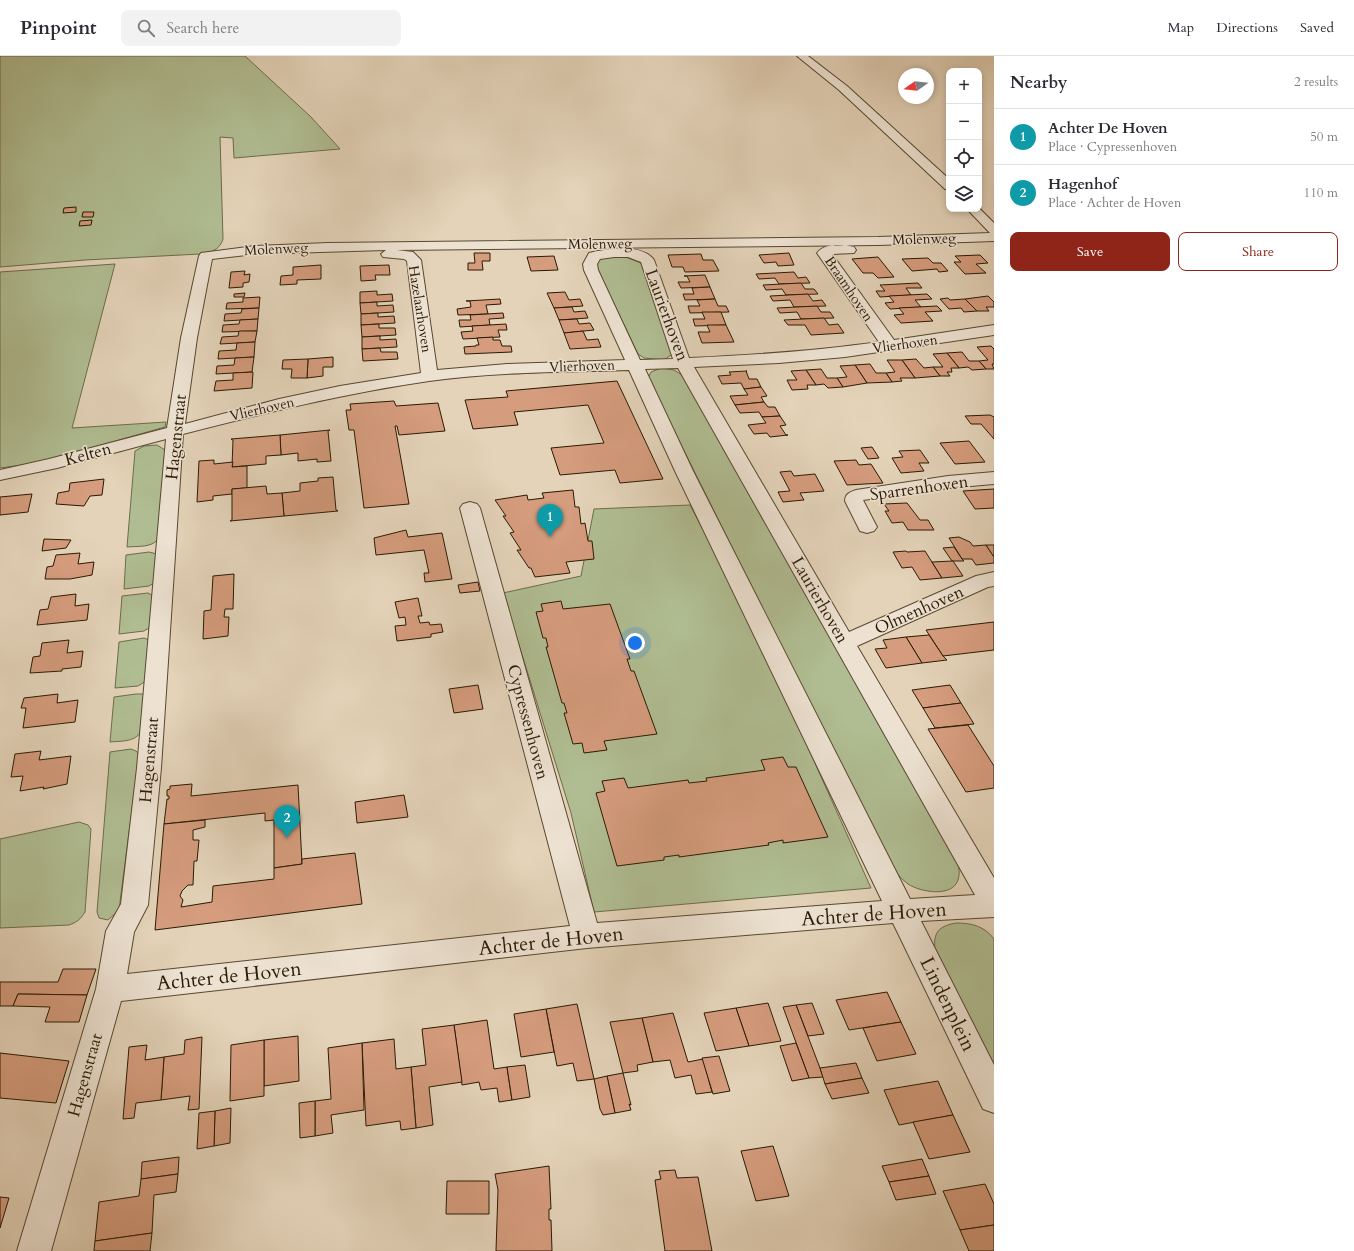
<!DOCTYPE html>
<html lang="en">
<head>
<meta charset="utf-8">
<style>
  :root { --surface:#fff; --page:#f2f2f3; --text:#2b2b33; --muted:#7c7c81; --line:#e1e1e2; --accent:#8f2418 }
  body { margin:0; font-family:Cardo,serif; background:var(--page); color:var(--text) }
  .controls { position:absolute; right:12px; top:12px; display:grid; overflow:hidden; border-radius:8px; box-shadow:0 2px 6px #0003 }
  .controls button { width:36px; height:36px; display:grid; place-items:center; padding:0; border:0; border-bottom:1px solid var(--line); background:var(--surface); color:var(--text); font:20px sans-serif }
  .compass { position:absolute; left:898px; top:12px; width:36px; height:36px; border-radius:50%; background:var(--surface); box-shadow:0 2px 6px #0003; rotate:256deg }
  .you { position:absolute; left:635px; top:587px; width:14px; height:14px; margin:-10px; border:3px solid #fff; border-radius:50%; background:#1a73e8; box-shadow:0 0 0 6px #1a73e833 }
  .badge { display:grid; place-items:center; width:26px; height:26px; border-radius:50%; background:var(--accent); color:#fff; font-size:13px; font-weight:700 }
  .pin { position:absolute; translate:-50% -33px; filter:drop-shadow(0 1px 2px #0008) }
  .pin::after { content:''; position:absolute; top:21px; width:14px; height:12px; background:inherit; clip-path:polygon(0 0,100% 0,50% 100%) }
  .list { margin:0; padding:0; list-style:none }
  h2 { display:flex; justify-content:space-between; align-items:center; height:52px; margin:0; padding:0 16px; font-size:17px }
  h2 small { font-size:13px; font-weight:400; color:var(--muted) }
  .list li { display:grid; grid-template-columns:26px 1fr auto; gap:12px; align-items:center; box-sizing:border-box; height:56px; padding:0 16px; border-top:1px solid var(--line) }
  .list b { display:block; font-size:15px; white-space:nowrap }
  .list p { margin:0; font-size:13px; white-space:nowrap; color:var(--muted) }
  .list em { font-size:13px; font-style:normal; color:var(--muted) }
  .actions { display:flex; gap:8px; padding:12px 16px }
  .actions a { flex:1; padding:9px 0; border:1px solid var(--accent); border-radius:8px; text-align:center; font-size:14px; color:var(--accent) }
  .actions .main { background:var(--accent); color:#fff }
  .icon { flex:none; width:22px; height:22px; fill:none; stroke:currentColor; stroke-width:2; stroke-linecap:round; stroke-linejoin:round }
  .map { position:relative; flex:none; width:994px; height:1195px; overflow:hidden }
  header { display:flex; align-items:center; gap:24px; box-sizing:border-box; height:56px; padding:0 20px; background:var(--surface); border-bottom:1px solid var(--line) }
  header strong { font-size:19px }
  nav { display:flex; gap:22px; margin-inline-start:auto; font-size:14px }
  .search { width:280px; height:36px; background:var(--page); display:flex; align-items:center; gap:10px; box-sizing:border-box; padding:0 14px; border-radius:8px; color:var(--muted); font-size:15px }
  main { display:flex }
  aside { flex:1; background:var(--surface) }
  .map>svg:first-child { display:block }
</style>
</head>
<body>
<header>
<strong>Pinpoint</strong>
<div class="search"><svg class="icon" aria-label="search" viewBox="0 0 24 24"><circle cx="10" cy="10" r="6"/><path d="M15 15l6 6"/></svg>Search here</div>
<nav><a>Map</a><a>Directions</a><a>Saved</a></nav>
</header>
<main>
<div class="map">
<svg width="994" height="1195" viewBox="0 0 994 1195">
  <rect width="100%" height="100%" fill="#e4d3b9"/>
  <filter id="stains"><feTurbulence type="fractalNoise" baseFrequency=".005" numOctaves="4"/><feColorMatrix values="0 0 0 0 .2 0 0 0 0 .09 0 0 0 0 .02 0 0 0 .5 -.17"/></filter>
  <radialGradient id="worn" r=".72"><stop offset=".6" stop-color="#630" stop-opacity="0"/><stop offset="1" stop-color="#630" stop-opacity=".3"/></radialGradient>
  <g fill="#b0bd92" stroke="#6c6c4a">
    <path d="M0 0H245L311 61 340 93 234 102 233 82 220 81 223 183C220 194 210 197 200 198L85 204 0 211Z"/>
    <path d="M623 200 641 207 674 297 664 304 644 302 638 298 595 208 597 204 604 202Z"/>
    <path d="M115 208 72 372 166 366 165 371 37 407 0 412V216Z"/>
    <path d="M661 312 674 314 682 319 955 800C958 808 961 815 958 824 952 842 920 836 908 828 901 823 896 816 890 810L648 322 651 316Z"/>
    <path d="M157 389 165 394 158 483C152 492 137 490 127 491L135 395 144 390Z"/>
    <path d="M690 449 753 569 871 832 594 856 571 757 503 537 581 520 594 453Z"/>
    <path d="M149 496 157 498 154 527 149 530 124 533 126 499Z"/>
    <path d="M148 537 155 541 149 572 144 575 119 578 122 540Z"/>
    <path d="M144 582 149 584 146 625 138 630 115 632 119 586Z"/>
    <path d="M136 638H143L146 641 140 677C134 686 121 685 110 686L114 641Z"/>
    <path d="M131 693 136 695 139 698 119 854 108 864 99 862 97 856 110 696Z"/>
    <path d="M79 766 88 769 91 773 85 856C80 864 77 866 69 869L0 872V783Z"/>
    <path d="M956 867C972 867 984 870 994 883V1010L935 894C933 876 939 870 956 867Z"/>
  </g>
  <g fill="#d59c7d" stroke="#291a03">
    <path d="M76 151V156L63 157 64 152Z"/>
    <path d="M83 156H94L93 161H82Z"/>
    <path d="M92 164 91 169 79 170 80 165Z"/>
    <path d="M474 197H490V205H482L483 214H468V207H475Z"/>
    <path d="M789 197 794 209 778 210 776 206 764 207 759 199Z"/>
    <path d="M701 198 703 204H713L719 215 685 216 683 211H672L668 199Z"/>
    <path d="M980 199 988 207 976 208 986 217 965 218 954 206H961L955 200Z"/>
    <path d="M554 200 558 214 531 215 527 201Z"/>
    <path d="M878 201 894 221 878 222 873 217H863L852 203Z"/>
    <path d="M928 202 933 207H941L948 215 939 216 937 213 912 215 902 203Z"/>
    <path d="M321 209V223L297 224V228L280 229 281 220 293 219V211Z"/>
    <path d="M389 209 390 219H375L376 224 361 225 360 210Z"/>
    <path d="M245 215 244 219 250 218 249 226 243 227V231L229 232 231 216Z"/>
    <path d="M794 216 798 222 806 221 810 227 779 228 775 222 759 223 756 218Z"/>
    <path d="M705 219 710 231 681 232 678 226H690L687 220H684Z"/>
    <path d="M801 227 805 233H814L818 238 786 239 782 233 766 234 763 229Z"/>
    <path d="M918 227 922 232H906L911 239 880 241 876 235H885L880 229Z"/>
    <path d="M710 231 715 243 685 244 683 238H694L692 232Z"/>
    <path d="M377 235V239L392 238 393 245 360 247V236Z"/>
    <path d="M565 236 569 244 580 243 583 250 554 252 547 237Z"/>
    <path d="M245 237 244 241H234V238Z"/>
    <path d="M808 238 813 245 822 244 826 250 794 251 790 244 773 245 770 240Z"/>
    <path d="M927 238 932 243 915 244 921 251 890 253 885 247 894 246 889 240Z"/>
    <path d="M988 240 994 246V251H986L989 255H977L965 243Z"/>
    <path d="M260 241 259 252 226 253 227 247 243 246V242Z"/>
    <path d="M948 242 950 244 965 243 977 255 964 256 961 252 949 253 940 243Z"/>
    <path d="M500 243 501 248 486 249 488 258 458 259 457 253 471 251 470 245H466Z"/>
    <path d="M715 243 718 250H726L729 256 690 257 688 250H700L697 244Z"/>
    <path d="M377 246V250L393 249 394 256 361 258 360 247Z"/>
    <path d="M817 250 821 256H830L834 262 801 263 797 256 780 257 777 252Z"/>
    <path d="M937 250 942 255 925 256 933 265 901 267 894 259 904 258 899 252Z"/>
    <path d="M572 251 574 256 585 255 588 262 559 264 554 252Z"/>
    <path d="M259 252 258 263 224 265 225 258 241 257 242 253Z"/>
    <path d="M702 256H721L726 269 695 270 693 263H705Z"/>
    <path d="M378 257V261L394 260 395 267 361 269V258Z"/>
    <path d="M503 257 504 262 489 263 490 269 460 271 459 264H471L470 259Z"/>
    <path d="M824 262 829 269 838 268 844 277 811 279 805 269H788L784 264Z"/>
    <path d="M258 263 257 275 222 276 223 269 239 268 240 264Z"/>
    <path d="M577 263 579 268 590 267 594 274 564 277 559 264Z"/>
    <path d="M379 268V272H395L396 279 362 281 361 269Z"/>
    <path d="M506 268 507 274H498L500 281 463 283 461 276 473 275 472 270Z"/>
    <path d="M707 269H726L734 286 702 287 698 276H710Z"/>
    <path d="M239 275H257L255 286 220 288 222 281 238 280Z"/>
    <path d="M583 275 587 284 598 283 601 291 570 293 564 277Z"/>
    <path d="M380 280V284L396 283 397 291 362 293V281Z"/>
    <path d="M493 281V284H500L502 290H511L512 296 465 298 464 291 476 290V289H479L477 282Z"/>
    <path d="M255 286 254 301 218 303 219 295 236 294 237 287Z"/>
    <path d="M991 290 994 293V308H992L994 313H986L979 305 988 304 977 291Z"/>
    <path d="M380 292 381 296H397L398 303 363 305 362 293Z"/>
    <path d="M962 296 969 305H979L986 313 972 314 968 311 959 312 947 297Z"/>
    <path d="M947 297 959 312H951L952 316H947L950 320H940L933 311H943L933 298Z"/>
    <path d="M254 301 252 316 216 318 217 310 234 309 235 302Z"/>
    <path d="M333 301V311H323V320L307 322 308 303Z"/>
    <path d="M308 303 307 322H291L292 313H282L283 304Z"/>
    <path d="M916 303 924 312 933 311 940 320 915 322 902 304Z"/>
    <path d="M887 304H902L915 322H900L902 325 892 326 886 317 895 316Z"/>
    <path d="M870 308 876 317H886L892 326 867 327 855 309Z"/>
    <path d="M855 309 867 327 843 331 837 322 847 321 840 310Z"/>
    <path d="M821 313 827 322H837L843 331 828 332 824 328 816 329 806 314Z"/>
    <path d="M806 314 816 329H807L808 333 792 334 787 324H797L791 315Z"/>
    <path d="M746 315 749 323H757L761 331 744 333 741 327 722 328 718 320 731 319 729 316 747 315Z"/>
    <path d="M253 316 252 332 214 335 216 325 233 324V317Z"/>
    <path d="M617 325 663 423 620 427 615 414 560 419 551 392 604 387 588 349 514 356 518 369 473 373 465 344 508 341 506 335Z"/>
    <path d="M761 331 767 340 761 341 764 346 735 349 730 340 748 339 744 333Z"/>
    <path d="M394 345 396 350 438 347 445 375 399 379 397 370H395L409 448 364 452 354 374H349L346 354H351L350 348Z"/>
    <path d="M764 346 768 351H775L780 360 762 361 759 356 740 357 735 349Z"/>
    <path d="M990 359 994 361V383L981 368H971L965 360Z"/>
    <path d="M780 360 786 369 780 370 786 379H788L770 381 767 377 754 378 748 369 766 367 762 361Z"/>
    <path d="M330 374 328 375 331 405 317 406V403L298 405V397L281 399 280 379Z"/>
    <path d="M280 379 281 399 266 400V408L232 411 233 384 231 383Z"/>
    <path d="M969 385 985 406 955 408 940 387Z"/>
    <path d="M872 391 879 402 868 403 861 392Z"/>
    <path d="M920 394 929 407H919L924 415 901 417 892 402 903 401 899 395Z"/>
    <path d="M214 404V408L233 406 232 411 247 410V432L232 433V438L213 440V444L197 446 199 405Z"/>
    <path d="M856 404 859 409 871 408 883 427 847 429 834 405Z"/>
    <path d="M791 415 794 420 815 418 824 435 800 437 804 444 783 446 778 436 790 435 780 416Z"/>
    <path d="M333 421 336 454 338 455 284 460 282 437 300 435V427L318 425V422Z"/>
    <path d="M104 423 102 439 90 440 84 450 56 448 58 437 69 435 70 427Z"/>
    <path d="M266 430 267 438 282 437 284 460 230 465 232 464V433Z"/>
    <path d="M994 433V452L975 453 963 435Z"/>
    <path d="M573 434 575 451H579L581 468 585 467 588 485H592L594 503 566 506 570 517 535 521 531 512H529L517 494H521L510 477 514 476 503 460H506L495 444 527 439 528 444 544 442 542 437Z"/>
    <path d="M32 438 28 456 0 459V441Z"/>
    <path d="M907 447 920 464H928L934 474H908L903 466 892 467 885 455H889L884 448Z"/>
    <path d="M406 474 408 481 442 477 452 523 425 526 424 517H429L424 494 376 499 374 482Z"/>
    <path d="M959 481 970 486 973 490 986 489 994 501V507L976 509 972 503H962L949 482Z"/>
    <path d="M44 483 71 484 66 492 42 495Z"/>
    <path d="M986 489H994V501Z"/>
    <path d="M954 491 962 503 964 505H952L943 492Z"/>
    <path d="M906 495 907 496 925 495 942 522 920 524 912 511 902 512 893 496Z"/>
    <path d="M80 497 78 508 94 506 92 519 70 523H45L47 511 53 510 56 499Z"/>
    <path d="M953 505 963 520 942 522 932 506Z"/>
    <path d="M234 518 233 553H225L224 561H229L228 580 203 583 204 555 211 554 213 520Z"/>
    <path d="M478 526 480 535 460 537 458 529Z"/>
    <path d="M76 538 75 550 89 548 87 564 37 569 40 554 48 553 51 541Z"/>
    <path d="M418 542 422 560H418L420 567 429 566 430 569 441 568 443 576 431 578V581L397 585 395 570 406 569 405 561 399 562 395 546Z"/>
    <path d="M561 545 563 553 610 548 630 603H627L631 615H634L657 678 604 685 607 694 584 697 582 687 573 688 564 657H567L564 647H562L546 591H548L546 582H543L536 556 543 555 541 548Z"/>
    <path d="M994 566V594L943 600 926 574Z"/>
    <path d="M929 579 943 600 947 604 922 607 906 581Z"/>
    <path d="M906 581 922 607 886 612 875 593 887 592 883 584Z"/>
    <path d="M69 584 67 597 83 595 81 611 62 613V615L30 617 33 601 40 600 42 587Z"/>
    <path d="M478 629 483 653 454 657 449 633Z"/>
    <path d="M950 629 961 647 923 652 912 634Z"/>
    <path d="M58 638 57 647 78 644 75 666 23 672 26 652H21L24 642Z"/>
    <path d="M961 647 974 668 935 672 923 652Z"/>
    <path d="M968 669 994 710V732L966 736 928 673Z"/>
    <path d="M41 695 39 704 71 700 67 728 43 733 44 731 20 735 23 720 11 721 15 698Z"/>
    <path d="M783 701 788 711H796L828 781 783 787V784L768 787 769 789 679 801V799L664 801V804L617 810 596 737 605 735 602 725 624 722 628 732 688 724 689 727 707 725 706 722 765 714 761 704Z"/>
    <path d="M192 728 191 740 298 729 302 808 274 812V764L265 765V757L164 768 167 743H169V740H167V734L170 733V730Z"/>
    <path d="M404 739 408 761 357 767 355 746Z"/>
    <path d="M205 764V771L193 774V784H199L197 805H194L193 829H188L182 835 180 840 183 844 181 851 212 846 213 830 274 823V812L302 808V803L355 797 362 848 155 874 164 768Z"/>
    <path d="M63 913H96L87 939 18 938 13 950H0V926H58Z"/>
    <path d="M887 936 901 966 849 974 836 944Z"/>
    <path d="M18 938 87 939 79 966H45L50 951 13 950Z"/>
    <path d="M768 947 781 985 749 990 736 952Z"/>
    <path d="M812 947 824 978 808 980 796 949Z"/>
    <path d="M577 948 594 1023 577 1025 573 1007 557 1010 546 953Z"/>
    <path d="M796 949 820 1012 823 1021 809 1022 783 951Z"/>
    <path d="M736 952 749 990 716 995 704 957Z"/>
    <path d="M546 953 554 996 521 1001 514 958Z"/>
    <path d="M673 957 688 1006 703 1003 712 1036 696 1038 691 1019 675 1022 670 1004 653 1006 642 962Z"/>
    <path d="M642 962 653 1006 637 1009 638 1015 623 1017 610 966Z"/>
    <path d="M487 964 494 1013 507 1011 512 1044 499 1046 497 1032 481 1034 479 1026 462 1029 454 969Z"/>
    <path d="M901 966 916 998 877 1005 863 972Z"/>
    <path d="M454 969 462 1026 429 1031 433 1069 416 1072 411 1011 426 1009 422 973Z"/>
    <path d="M298 980 299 1025 264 1030V984Z"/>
    <path d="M202 981 199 1053 188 1054 190 1040 161 1044 164 1001 184 998 185 984Z"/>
    <path d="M394 983 396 1013 411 1011 416 1072 401 1074 400 1065 366 1070 362 987Z"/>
    <path d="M264 984V1040L230 1045 231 989Z"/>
    <path d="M362 987 364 1054 331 1059 333 1077 315 1080V1045L331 1043 328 992Z"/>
    <path d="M796 987 809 1022 792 1025 780 990Z"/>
    <path d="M147 989 145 1004 164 1001 161 1044 136 1047 134 1062 123 1063 129 991Z"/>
    <path d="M0 997 69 1005 56 1047 0 1042Z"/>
    <path d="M719 1000 730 1035 713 1038 702 1002Z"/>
    <path d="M856 1007 862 1022 825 1028 820 1012Z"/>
    <path d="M525 1009 530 1041 512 1044 507 1011Z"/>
    <path d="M623 1017 631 1049 629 1048 631 1054 615 1057 607 1020Z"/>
    <path d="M607 1020 615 1057 603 1059 600 1053 594 1023Z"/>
    <path d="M862 1022 869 1037 832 1043 825 1028Z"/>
    <path d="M938 1025 953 1059 899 1069 884 1034Z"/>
    <path d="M315 1045V1080L300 1082 299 1047Z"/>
    <path d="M231 1052 230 1087 214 1090 215 1055Z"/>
    <path d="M215 1055 214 1090 197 1093 199 1057Z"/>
    <path d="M953 1059 970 1096 929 1103 913 1066Z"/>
    <path d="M773 1090 789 1140 756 1145 741 1095Z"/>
    <path d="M179 1101 178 1118 141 1123 142 1106Z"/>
    <path d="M922 1103 929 1120 889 1126 882 1110Z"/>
    <path d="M549 1110 551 1153H549V1164H551L552 1195H496L498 1134 495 1118Z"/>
    <path d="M675 1114 677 1122 698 1121 712 1195H665L655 1124 661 1123 659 1115Z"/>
    <path d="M178 1118 176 1136 154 1139 152 1177 95 1185 99 1146 139 1140 141 1123Z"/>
    <path d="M929 1120 936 1138 896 1144 889 1126Z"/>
    <path d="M447 1125H489V1158H446Z"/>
    <path d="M985 1128 994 1148V1169L960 1174 943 1135Z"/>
    <path d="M0 1141 9 1142 0 1172Z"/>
    <path d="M994 1169V1195H969L960 1174Z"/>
    <path d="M152 1177 150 1195H94L95 1185Z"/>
  </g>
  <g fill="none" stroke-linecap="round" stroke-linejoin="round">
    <defs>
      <g id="minor">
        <path d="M797 0H808L847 30 949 123V134L945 133 839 34Z"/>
        <path d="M979 152 994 167V185L878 189 397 194 413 196 421 204 437 314 507 308 625 304 584 214 583 208 589 197C606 193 642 187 654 204L689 302C753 299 816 295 879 286L817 197C824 187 843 188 854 191L856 194 854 197 832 198 894 284 994 269V279L845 301 779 307 694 311 849 576 976 520 994 516V530L988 531 857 590 994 822V861L921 865 994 1009V1057L983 1053 893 867 587 892 121 945 51 1195H17L96 933 106 875 121 848 137 712 166 383 57 412 0 424V414L49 403 167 372 181 282 199 200 201 197 255 190 328 187 878 181 990 177 967 153H979ZM386 194 381 198 383 201 404 203 407 205 421 317 340 330 279 343 185 368 197 282 212 203 255 198ZM614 201H628L641 206 673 303 640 304 598 214 597 208 600 203ZM678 312 975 839 910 843 693 415 645 313ZM629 314 675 415 882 845 597 867 480 452 477 448 470 446 463 448 460 452 570 870 127 918 134 876 148 849 161 712 183 378C265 357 346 337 429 325 495 316 563 316 629 314Z"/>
        <path d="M994 416V428L948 432 863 444 877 471 874 475 867 477 860 475 845 445C845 438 850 436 856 434L948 420Z"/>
      </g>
    </defs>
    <use href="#minor" stroke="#584830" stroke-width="2"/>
    <use href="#minor" fill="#ede2d2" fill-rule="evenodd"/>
  </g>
  <g text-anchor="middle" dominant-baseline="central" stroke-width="3" stroke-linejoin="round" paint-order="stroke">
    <g font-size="14" fill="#291a03" stroke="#ede2d2">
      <text transform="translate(924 183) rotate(-2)">Molenweg</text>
      <text transform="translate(600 188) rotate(-1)">Molenweg</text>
      <text transform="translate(276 193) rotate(-3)">Molenweg</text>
      <text transform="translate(849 233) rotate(56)">Braamhoven</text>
      <text transform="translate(420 253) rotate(81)">Hazelaarhoven</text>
      <text transform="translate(905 288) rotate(-8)">Vlierhoven</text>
      <text transform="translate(582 310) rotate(-2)">Vlierhoven</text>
      <text transform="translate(262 353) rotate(-13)">Vlierhoven</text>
    </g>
    <g font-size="17" fill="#291a03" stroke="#ede2d2">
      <text transform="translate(667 259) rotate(70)">Laurierhoven</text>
      <text transform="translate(176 381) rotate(-84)">Hagenstraat</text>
      <text transform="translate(88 398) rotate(-15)">Kelten</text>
      <text transform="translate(919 432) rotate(-8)">Sparrenhoven</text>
      <text transform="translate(820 544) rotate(60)">Laurierhoven</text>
      <text transform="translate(919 554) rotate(-24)">Olmenhoven</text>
      <text transform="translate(528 666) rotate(75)">Cypressenhoven</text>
      <text transform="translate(149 704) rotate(-85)">Hagenstraat</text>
      <text transform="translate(85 1019) rotate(-74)">Hagenstraat</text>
    </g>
    <g font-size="20" fill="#291a03" stroke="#ede2d2">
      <text transform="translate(874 858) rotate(-4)">Achter de Hoven</text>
      <text transform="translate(551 885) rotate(-6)">Achter de Hoven</text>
      <text transform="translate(229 920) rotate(-6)">Achter de Hoven</text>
      <text transform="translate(948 948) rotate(64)">Lindenplein</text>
    </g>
  </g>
  <rect width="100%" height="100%" filter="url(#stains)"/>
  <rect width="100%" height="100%" fill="url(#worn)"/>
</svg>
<div class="controls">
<button>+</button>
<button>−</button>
<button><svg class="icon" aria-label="locate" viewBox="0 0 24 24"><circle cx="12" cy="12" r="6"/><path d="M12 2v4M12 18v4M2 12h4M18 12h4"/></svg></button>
<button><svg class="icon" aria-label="layers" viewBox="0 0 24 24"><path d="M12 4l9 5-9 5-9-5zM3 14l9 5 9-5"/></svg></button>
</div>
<svg class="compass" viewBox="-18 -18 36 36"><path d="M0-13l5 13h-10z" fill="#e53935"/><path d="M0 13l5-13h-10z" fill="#7c7c81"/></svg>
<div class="you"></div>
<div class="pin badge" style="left:550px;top:481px;background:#0f9aa8">1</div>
<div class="pin badge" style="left:287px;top:782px;background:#0f9aa8">2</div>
</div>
<aside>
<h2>Nearby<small>2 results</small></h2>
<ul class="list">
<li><span class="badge" style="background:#0f9aa8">1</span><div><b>Achter De Hoven</b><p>Place · Cypressenhoven</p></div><em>50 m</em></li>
<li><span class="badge" style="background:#0f9aa8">2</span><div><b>Hagenhof</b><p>Place · Achter de Hoven</p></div><em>110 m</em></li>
</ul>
<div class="actions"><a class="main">Save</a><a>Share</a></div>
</aside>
</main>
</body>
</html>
